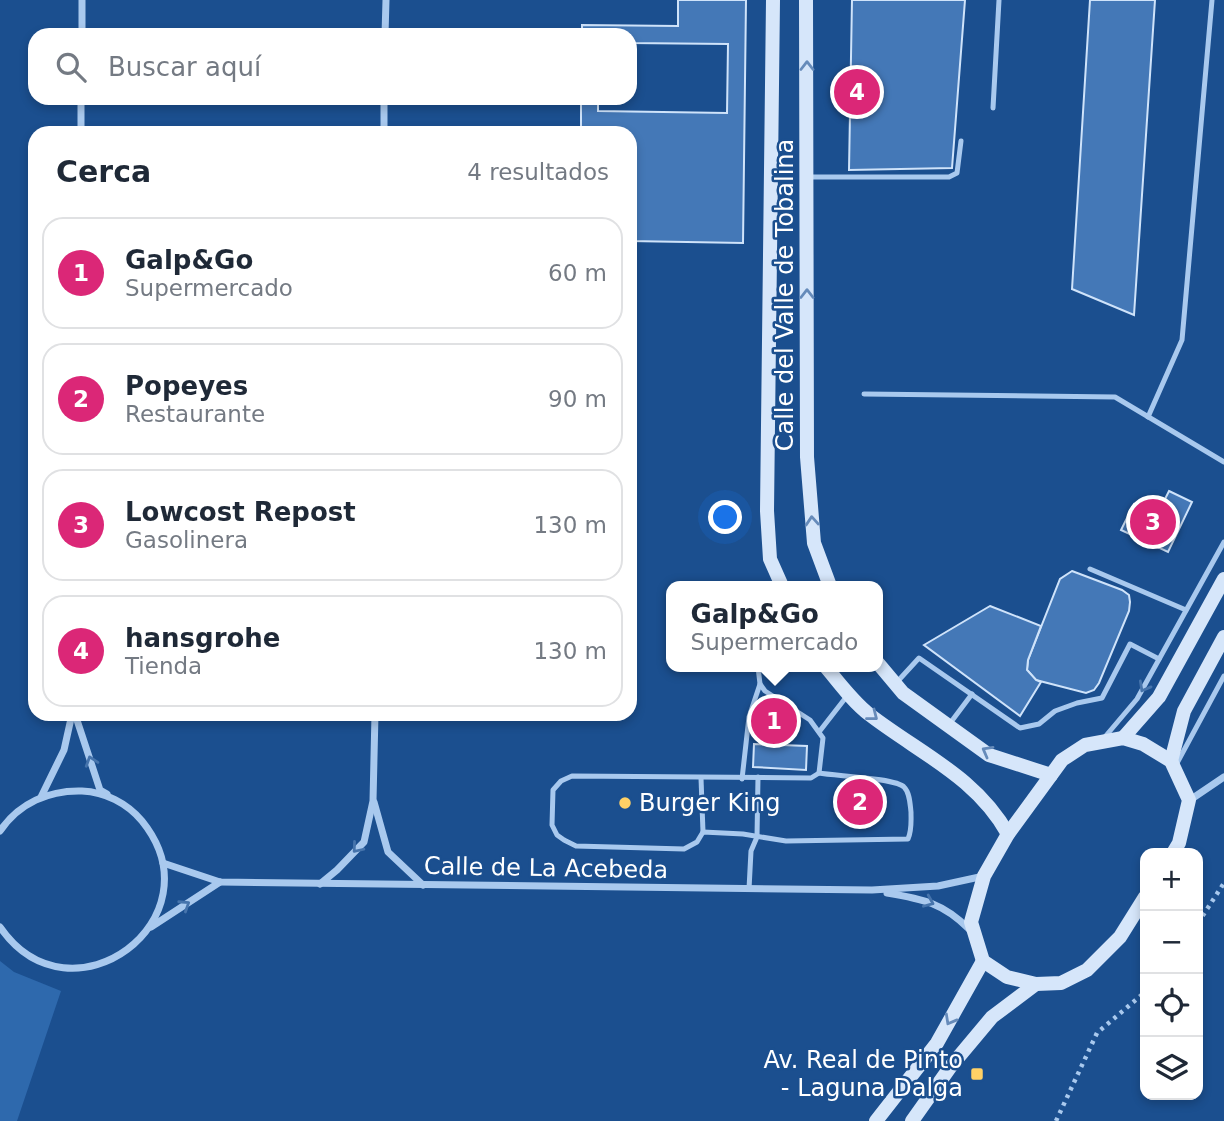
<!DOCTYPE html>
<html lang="es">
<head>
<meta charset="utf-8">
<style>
  :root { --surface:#fff; --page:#f2f2f3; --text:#1f2937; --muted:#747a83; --line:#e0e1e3; --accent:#db2777 }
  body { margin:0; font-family:"DejaVu Sans",sans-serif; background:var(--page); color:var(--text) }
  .controls { position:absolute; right:21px; bottom:21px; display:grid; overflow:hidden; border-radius:14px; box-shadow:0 4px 10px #0003 }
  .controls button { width:63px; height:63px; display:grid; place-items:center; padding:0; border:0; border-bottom:2px solid var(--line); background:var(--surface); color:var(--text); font:35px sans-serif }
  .you { position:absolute; left:726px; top:518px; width:24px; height:24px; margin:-18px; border:5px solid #fff; border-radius:50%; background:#1a73e8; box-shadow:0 0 0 10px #1a73e833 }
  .badge { display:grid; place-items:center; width:46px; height:46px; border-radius:50%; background:var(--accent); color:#fff; font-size:23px; font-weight:700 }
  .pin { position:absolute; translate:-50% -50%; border:4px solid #fff; box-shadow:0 2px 7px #0006 }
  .popup { position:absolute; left:666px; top:581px; width:217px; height:91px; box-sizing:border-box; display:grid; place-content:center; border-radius:14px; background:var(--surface); filter:drop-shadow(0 2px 5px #0005); font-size:23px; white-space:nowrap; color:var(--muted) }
  .popup b { font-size:26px; color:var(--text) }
  .popup::after { content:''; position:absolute; left:50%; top:100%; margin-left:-14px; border:14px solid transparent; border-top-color:var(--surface) }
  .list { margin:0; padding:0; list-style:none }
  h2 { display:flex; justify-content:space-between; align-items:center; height:91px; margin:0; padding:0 28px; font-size:30px }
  h2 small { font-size:23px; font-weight:400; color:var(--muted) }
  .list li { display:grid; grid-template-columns:46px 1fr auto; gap:21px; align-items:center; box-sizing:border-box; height:112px; margin:0 14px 14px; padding:0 14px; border:2px solid var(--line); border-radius:21px }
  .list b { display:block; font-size:26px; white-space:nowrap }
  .list p { margin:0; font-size:23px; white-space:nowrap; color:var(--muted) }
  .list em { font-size:23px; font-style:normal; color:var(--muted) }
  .icon { flex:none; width:38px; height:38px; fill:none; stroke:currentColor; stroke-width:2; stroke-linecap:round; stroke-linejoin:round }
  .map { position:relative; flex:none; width:1224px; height:1121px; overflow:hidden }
  .search { position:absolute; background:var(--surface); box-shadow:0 4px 10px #0003; left:28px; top:28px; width:609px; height:77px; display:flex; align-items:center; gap:18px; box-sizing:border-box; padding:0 24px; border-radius:21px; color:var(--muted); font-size:26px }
  .panel { position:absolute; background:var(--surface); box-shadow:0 4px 10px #0003; left:28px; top:126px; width:609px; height:595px; border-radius:21px }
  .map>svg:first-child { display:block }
</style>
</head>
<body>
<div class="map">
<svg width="1224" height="1121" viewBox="0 0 1224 1121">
  <rect width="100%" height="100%" fill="#1b4f8f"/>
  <path fill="#2e69ad" d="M0 961 14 972 61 991 17 1121H0Z"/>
  <g fill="#4478b7" stroke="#cfe3fa" stroke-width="2">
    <path d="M678 0H746L743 243 630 241V133H581V98H598V111L727 113 728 44 630 43V35H582V25L678 26Z"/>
    <path d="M852 0H965L952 168 849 170Z"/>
    <path d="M1090 0H1155L1134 315 1072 289Z"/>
    <path d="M1169 491 1192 502 1168 552 1121 530 1134 504 1157 515Z"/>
    <path d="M1072 571 1122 590 1129 595 1130 602 1129 611 1099 683 1094 690 1086 693 1036 680 1027 670 1028 660 1060 579Z"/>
    <path d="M990 606 1041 626 1028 660 1027 670 1036 680 1041 682 1020 716 924 645Z"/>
    <path d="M765 714H776L791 727V735H765Z"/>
    <path d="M754 744 807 746 806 770 753 767Z"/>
  </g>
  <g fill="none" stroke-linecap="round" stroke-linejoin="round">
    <g stroke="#a9c9ee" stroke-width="4.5" stroke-dasharray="3.5 5" stroke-linecap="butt">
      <path d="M1198 923 1224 883"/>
      <path d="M1056 1121 1097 1033 1145 992"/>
    </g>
    <g stroke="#a9c9ee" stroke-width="5">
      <path d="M993 108 999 0"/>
      <path d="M807 177H949L957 173 961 141"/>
      <path d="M864 394 1115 397 1224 462"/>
      <path d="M1148 417 1182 340 1212 0"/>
      <path d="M1090 569 1186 610"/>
      <path d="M758 667 760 684 765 691 810 720 823 738 819 773"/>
      <path d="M897 682 919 658 1020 728 1039 724 1055 711 1077 703 1102 698 1130 644 1159 659"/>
      <path d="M948 726 972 694"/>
      <path d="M819 732 847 696"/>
      <path d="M1104 738 1137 699 1224 542"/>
      <path d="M1176 765 1224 676"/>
      <path d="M819 773C835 776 896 778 904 787 910 793 910 804 911 812 911 822 912 830 908 839L786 841 743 834 703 832 697 842 684 849 576 846 564 840 557 835 552 825 553 790 561 781 572 776 811 778Z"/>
      <path d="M701 778 703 832"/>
      <path d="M742 779 749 717 760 684"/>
      <path d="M749 889 751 851 757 837 758 777"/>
    </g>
    <g stroke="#a9c9ee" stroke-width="7">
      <path d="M82 35V0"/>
      <path d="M385 35 386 0"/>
      <path d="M81 133V98"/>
      <path d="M384 133V98"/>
      <path d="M75 714 100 790 107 794"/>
      <path d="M41 797 64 750 72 714"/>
      <path d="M1190 800 1224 777"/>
      <path d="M374 802 388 852 423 885"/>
      <path d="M0 831C19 803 49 790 82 791 105 792 127 803 142 821 221 919 71 1030 0 927"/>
      <path d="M163 863 220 882 872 890 938 886 984 876"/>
      <path d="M320 884 337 870 364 842 373 801 375 714"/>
      <path d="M887 893C923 899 943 903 969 929"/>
      <path d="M151 927 220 882"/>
    </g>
    <g stroke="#d6e6fa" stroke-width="14">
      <path d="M773 0 767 511 770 559 782 586"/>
      <path d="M806 0 807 457 814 543 830 586"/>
      <path d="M877 662 903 693 989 755 1051 775"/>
      <path d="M826 667C839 683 854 703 870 715 921 754 976 777 1008 834"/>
      <path d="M1123 738 1159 697 1224 579"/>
      <path d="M1171 761 1184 711 1224 637"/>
      <path d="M1145 897 1120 937 1087 970 1061 983 1036 984 1007 977 983 961 971 922 984 876 1008 834 1062 760 1085 745 1123 738 1143 744 1171 761 1189 800 1179 843 1173 853"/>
      <path d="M876 1121 937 1043 983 961"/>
      <path d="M912 1121 951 1066 992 1017 1036 984"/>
    </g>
  </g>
  <defs><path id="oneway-chevron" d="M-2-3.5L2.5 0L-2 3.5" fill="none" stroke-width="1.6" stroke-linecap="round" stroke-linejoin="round" transform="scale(1.75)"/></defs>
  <g stroke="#668bba">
    <use href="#oneway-chevron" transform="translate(807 66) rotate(-90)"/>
    <use href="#oneway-chevron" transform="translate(807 294) rotate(-90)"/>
    <use href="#oneway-chevron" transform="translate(812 521) rotate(-94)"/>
    <use href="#oneway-chevron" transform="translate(873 716) rotate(38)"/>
    <use href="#oneway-chevron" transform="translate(987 751) rotate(-151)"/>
    <use href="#oneway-chevron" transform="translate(950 1020) rotate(119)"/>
  </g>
  <g stroke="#4674ac">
    <use href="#oneway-chevron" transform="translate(1144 687) rotate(119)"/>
    <use href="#oneway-chevron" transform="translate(91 761) rotate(-108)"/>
    <use href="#oneway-chevron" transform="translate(357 848) rotate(130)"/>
    <use href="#oneway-chevron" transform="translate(929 902) rotate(23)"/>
    <use href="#oneway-chevron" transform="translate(185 905) rotate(-33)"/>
  </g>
  <g fill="#ffd166" stroke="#1b4f8f" stroke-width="2.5">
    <circle cx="625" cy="803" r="7"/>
    <rect x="970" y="1067" width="14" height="14" rx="3.5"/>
  </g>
  <g text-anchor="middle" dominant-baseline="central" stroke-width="5" stroke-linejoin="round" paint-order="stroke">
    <g font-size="24" fill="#fff" stroke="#1b4f8f">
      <text transform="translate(785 295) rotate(-90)">Calle del Valle de Tobalina</text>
      <text transform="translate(546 868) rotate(1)">Calle de La Acebeda</text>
    </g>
    <g font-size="24" fill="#fff" stroke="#1b4f8f" text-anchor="start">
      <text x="639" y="803">Burger King</text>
      <text x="963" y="1060" text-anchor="end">Av. Real de Pinto<tspan x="963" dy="28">- Laguna Dalga</tspan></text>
    </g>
  </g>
</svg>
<div class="controls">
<button>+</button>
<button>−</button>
<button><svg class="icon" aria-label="locate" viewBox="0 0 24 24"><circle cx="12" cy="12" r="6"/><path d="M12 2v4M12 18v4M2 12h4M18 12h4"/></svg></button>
<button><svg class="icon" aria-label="layers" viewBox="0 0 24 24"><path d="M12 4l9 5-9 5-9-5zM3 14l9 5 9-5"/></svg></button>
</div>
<div class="you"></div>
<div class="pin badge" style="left:774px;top:721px">1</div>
<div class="popup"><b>Galp&amp;Go</b>Supermercado</div>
<div class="pin badge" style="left:860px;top:802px">2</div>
<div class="pin badge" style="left:1153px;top:522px">3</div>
<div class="pin badge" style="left:857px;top:92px">4</div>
<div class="search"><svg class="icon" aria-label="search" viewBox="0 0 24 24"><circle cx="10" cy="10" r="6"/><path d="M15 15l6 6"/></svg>Buscar aquí</div>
<section class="panel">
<h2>Cerca<small>4 resultados</small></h2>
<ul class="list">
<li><span class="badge">1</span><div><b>Galp&amp;Go</b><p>Supermercado</p></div><em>60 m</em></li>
<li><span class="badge">2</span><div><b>Popeyes</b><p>Restaurante</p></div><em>90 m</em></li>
<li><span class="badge">3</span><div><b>Lowcost Repost</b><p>Gasolinera</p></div><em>130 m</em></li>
<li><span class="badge">4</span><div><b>hansgrohe</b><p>Tienda</p></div><em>130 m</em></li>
</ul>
</section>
</div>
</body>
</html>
